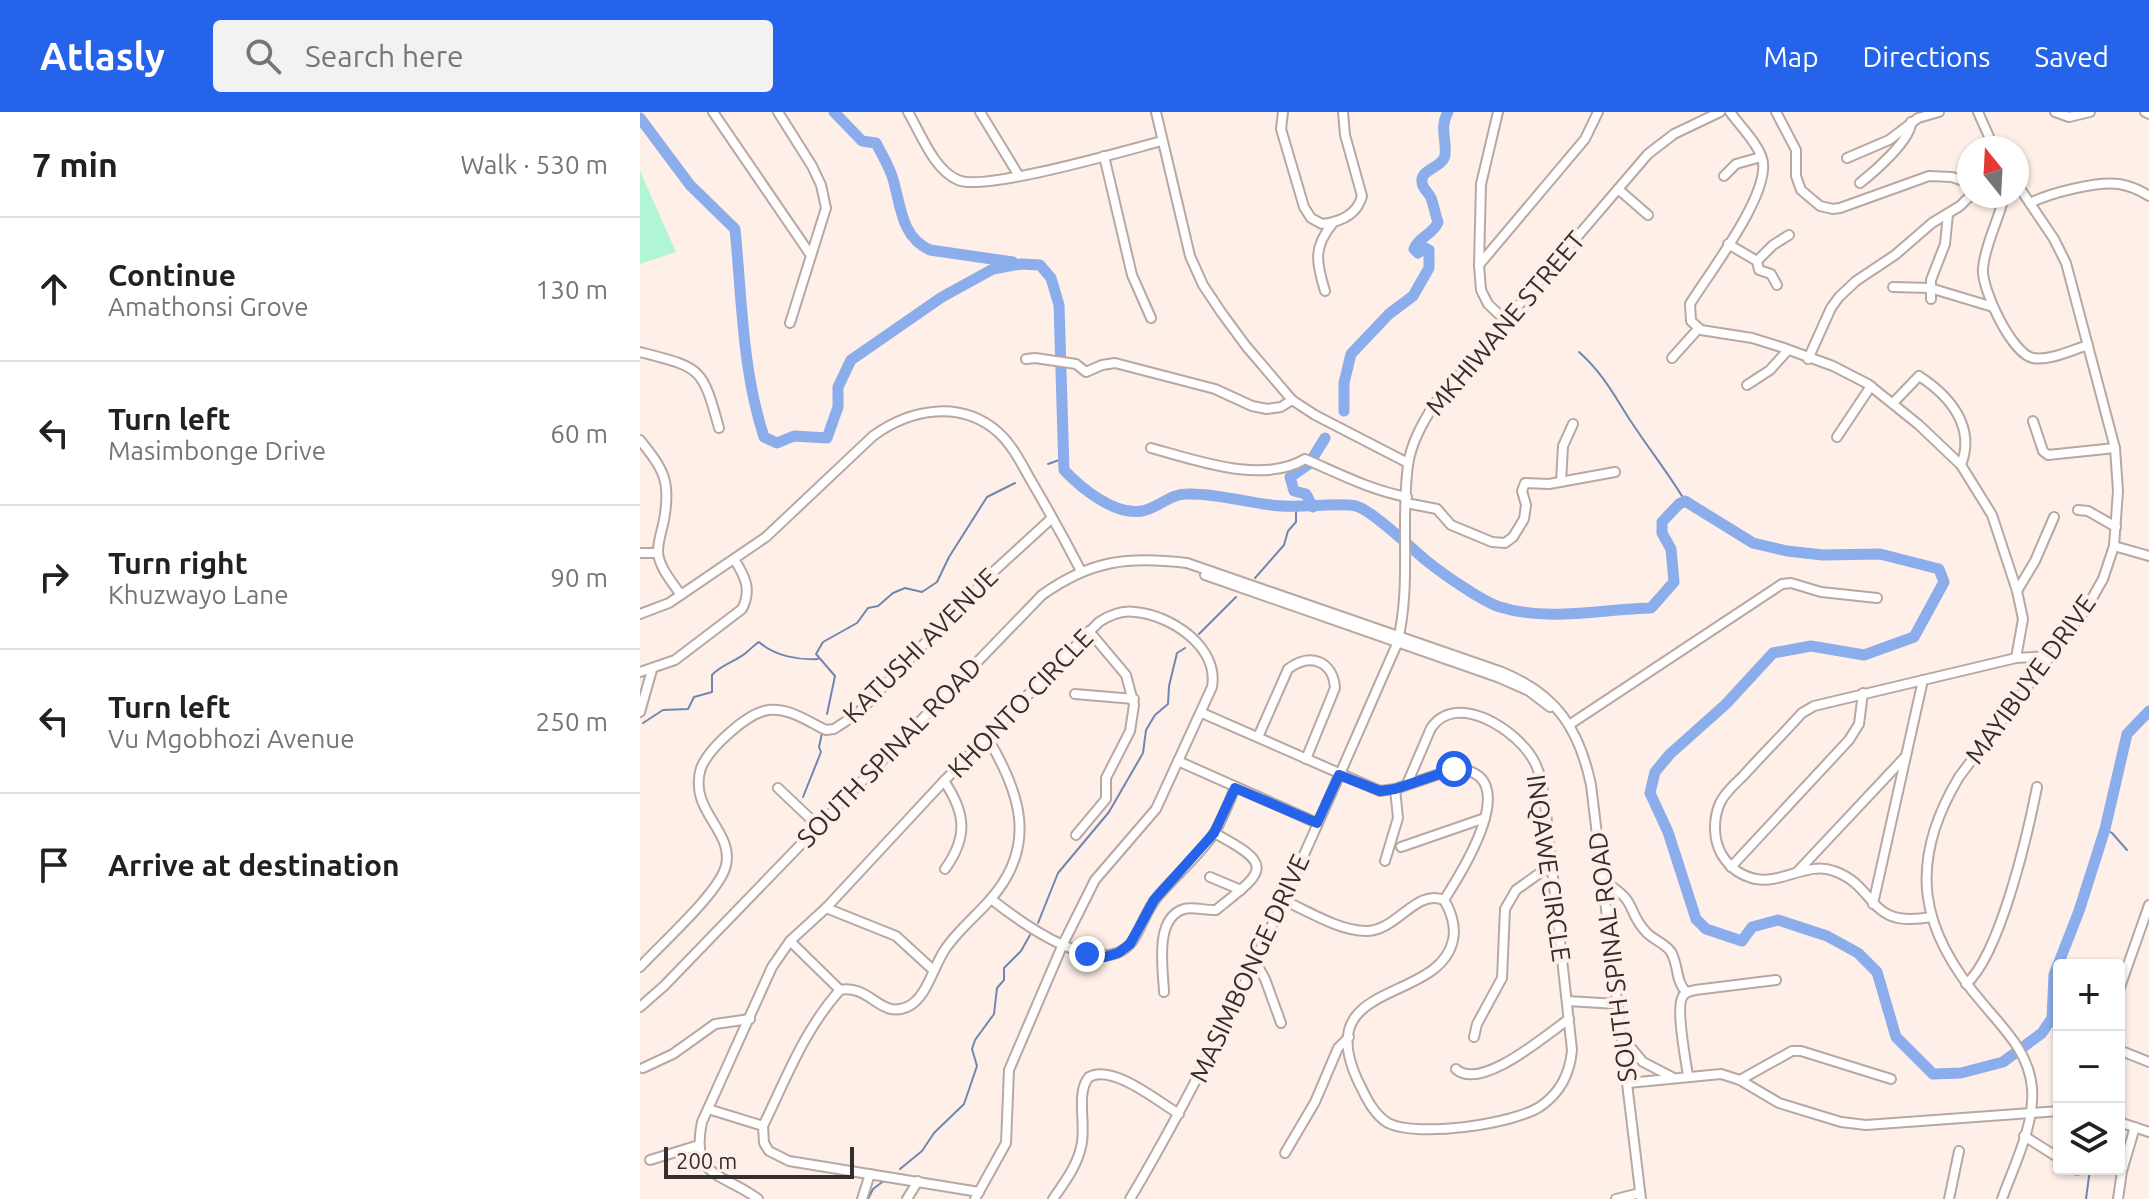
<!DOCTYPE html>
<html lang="en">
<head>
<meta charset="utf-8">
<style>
  :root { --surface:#fff; --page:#f2f2f2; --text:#202124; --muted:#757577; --line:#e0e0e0; --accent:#2563eb }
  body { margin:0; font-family:Ubuntu,sans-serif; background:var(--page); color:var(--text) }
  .controls { position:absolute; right:24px; bottom:24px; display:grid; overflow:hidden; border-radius:8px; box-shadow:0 2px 6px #0004 }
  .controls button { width:72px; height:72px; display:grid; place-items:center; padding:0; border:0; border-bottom:2px solid var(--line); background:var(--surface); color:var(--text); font:40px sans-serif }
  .compass { position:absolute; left:1317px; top:24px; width:72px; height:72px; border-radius:50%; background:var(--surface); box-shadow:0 2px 6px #0004; rotate:342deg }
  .scale { position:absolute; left:24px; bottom:20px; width:190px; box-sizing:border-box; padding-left:8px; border:4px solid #342e2c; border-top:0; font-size:22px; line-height:28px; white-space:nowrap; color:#342e2c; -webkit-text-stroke:6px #fef0e8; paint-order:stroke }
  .stop { position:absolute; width:24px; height:24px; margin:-18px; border:6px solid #2563eb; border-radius:50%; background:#fff }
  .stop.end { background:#2563eb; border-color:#fff; box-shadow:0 2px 8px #0008 }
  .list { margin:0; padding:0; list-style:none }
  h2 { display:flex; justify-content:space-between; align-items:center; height:104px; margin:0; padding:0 32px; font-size:34px }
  h2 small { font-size:26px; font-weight:400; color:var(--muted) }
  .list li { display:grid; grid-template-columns:52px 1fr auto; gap:24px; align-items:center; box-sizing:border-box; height:144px; padding:0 32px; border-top:2px solid var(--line) }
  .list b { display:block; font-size:30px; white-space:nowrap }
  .list p { margin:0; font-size:26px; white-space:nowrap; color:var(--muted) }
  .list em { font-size:26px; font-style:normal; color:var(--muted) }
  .icon { flex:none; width:44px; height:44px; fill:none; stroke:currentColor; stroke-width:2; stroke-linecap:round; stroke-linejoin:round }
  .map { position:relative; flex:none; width:1509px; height:1087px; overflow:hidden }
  header { display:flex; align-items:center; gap:48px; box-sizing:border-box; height:112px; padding:0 40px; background:var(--accent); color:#fff }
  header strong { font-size:38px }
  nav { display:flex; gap:44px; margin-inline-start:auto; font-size:28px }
  .search { width:560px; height:72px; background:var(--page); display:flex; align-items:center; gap:20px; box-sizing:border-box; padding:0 28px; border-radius:8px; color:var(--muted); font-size:30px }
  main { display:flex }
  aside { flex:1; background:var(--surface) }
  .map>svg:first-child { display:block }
</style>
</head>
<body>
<header>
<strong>Atlasly</strong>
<div class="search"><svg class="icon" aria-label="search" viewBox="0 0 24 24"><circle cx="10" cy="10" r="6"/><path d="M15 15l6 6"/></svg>Search here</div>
<nav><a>Map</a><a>Directions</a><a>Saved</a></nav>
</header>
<main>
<aside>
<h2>7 min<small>Walk · 530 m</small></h2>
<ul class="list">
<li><svg class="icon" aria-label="ahead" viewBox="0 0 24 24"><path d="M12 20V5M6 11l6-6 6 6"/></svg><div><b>Continue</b><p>Amathonsi Grove</p></div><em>130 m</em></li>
<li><svg class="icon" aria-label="left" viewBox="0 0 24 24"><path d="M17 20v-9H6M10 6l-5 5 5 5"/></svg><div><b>Turn left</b><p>Masimbonge Drive</p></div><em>60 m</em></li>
<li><svg class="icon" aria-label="right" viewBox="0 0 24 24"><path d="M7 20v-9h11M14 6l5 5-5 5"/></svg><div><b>Turn right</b><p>Khuzwayo Lane</p></div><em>90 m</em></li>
<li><svg class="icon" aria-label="left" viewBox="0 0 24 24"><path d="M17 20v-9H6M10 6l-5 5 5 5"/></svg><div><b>Turn left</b><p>Vu Mgobhozi Avenue</p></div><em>250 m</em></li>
<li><svg class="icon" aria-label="arrive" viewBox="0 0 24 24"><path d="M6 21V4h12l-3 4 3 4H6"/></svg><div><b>Arrive at destination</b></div></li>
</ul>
</aside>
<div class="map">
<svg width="1509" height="1087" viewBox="0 0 1509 1087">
  <rect width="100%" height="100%" fill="#fef0e8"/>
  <path fill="#b1f6d4" d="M0 59 36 140 0 152Z"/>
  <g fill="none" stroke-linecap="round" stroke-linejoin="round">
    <g stroke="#7187b2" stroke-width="2">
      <path d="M939 240C963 261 975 285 992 311 1009 337 1029 362 1045 389"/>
      <path d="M408 352 422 347"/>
      <path d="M615 466 644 433 648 419 656 410V395"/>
      <path d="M559 522 596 485"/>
      <path d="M187 602 195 564 176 542 183 530 217 511 228 496 238 494 253 481 265 476 282 480 297 470 309 445 347 385 375 371"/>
      <path d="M3 611 23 598 48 597 54 585 72 580V563C83 551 98 549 108 539 112 536 115 532 119 530 134 544 158 548 178 547"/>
      <path d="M163 685 181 640 179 635 182 621"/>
      <path d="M1465 717 1472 721 1487 738"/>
      <path d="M398 811 418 761 469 700 503 641 506 618 515 603 528 592 529 574 537 541 545 536"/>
      <path d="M260 1057 282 1039 294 1021 324 992 337 954 332 937 335 928 354 902 357 876 364 868V856L381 839 390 823"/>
      <path d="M228 1087 233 1077 245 1068"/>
      <path d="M1446 1087 1450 1057"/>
    </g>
    <g stroke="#8badeb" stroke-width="11">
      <path d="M194 0 222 29 236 31C242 43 249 54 253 67 261 94 261 125 290 138L373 150"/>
      <path d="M0 6 50 73 95 117C102 187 102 258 124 325L137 331 154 324 187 326 198 295V275L211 248 302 185 353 157 381 152 400 153 411 166 419 193 424 358C441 376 475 404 502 399 518 396 530 382 547 382 576 381 603 390 631 393 657 397 694 390 716 394 732 398 773 438 788 450 803 462 843 490 860 495 907 510 963 497 1011 496L1034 470 1031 437 1022 421V410L1039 392 1045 389 1113 431 1147 439 1183 443 1240 442 1299 457 1304 470 1274 525 1224 543 1171 534 1133 541 1086 592 1030 642 1015 660 1010 681 1028 720 1056 807 1066 817 1102 829 1112 815 1138 808 1187 824 1218 841 1237 860 1256 925 1293 962 1321 961 1363 950 1402 921 1412 906 1414 863 1439 799 1465 717 1487 622 1509 599"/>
      <path d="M704 299V271L711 242 749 202 773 184 789 156V138L785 136 778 141 774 137C779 124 793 123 798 110 795 102 794 94 791 86 789 80 782 77 782 70 780 57 803 56 805 43 807 27 799 16 808 0"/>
      <path d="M673 395 666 382 654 379 650 365 669 352 685 326"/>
    </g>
    <defs>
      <g id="minor">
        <path d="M73 0 170 142"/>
        <path d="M138 0 172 54 181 73 186 96 150 211"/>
        <path d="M268 0C281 22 294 58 318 68 344 80 487 38 522 29"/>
        <path d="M340 0 379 64"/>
        <path d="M516 0 550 144 563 173 581 200 606 234 652 288 675 303 768 351"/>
        <path d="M643 0 641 17 664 95 671 106 682 112C700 110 717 103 722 84L705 23 703 0"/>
        <path d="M858 0 841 72 839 153 841 178 848 192 865 208"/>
        <path d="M1090 0C1100 14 1116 29 1122 46 1133 79 1069 161 1050 192L1051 209 1061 218 1112 226 1141 235 1193 254 1228 272 1279 313 1321 353 1352 403 1377 479 1383 507 1376 546"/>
        <path d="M1136 0 1156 38V64L1161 78 1180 94 1193 97 1200 96 1289 64 1312 65 1329 71"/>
        <path d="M1338 0 1354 36"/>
        <path d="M1415 0 1429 5 1450 0"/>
        <path d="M1505 0 1509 2"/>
        <path d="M464 44 492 163 511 206"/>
        <path d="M1207 46 1249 28 1278 6 1299 0"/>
        <path d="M1084 64 1096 52 1121 45"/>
        <path d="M1220 71C1234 60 1272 27 1271 10"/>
        <path d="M978 77 1008 103"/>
        <path d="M1364 84C1359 108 1345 132 1343 156 1341 177 1372 242 1393 246 1410 249 1432 238 1448 233"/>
        <path d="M1390 91C1410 81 1457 69 1479 72 1490 74 1500 78 1509 84"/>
        <path d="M1088 132 1117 149 1119 158 1131 162 1137 173"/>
        <path d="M1117 149 1133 133 1149 123"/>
        <path d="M839 153 945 27 958 0"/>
        <path d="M1253 175 1290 176 1353 195"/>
        <path d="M685 179C676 150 673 135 693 111"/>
        <path d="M1291 187V168L1305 132 1308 102"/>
        <path d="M0 240C61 256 62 254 79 316"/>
        <path d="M1032 246 1058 217"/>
        <path d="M386 247 395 246 436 252 446 260 462 253 475 251 575 277 612 294 627 297 641 295 652 288"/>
        <path d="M1168 247 1191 196 1199 185 1216 169 1255 143 1292 111 1320 94 1330 84"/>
        <path d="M1107 273 1130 258 1148 238"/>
        <path d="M1253 291 1279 264C1310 284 1336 315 1321 353"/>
        <path d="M1393 309 1403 339 1408 343 1475 336"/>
        <path d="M1197 325 1231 274"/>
        <path d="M0 328C24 358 31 369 24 408 22 418 18 429 18 439 18 454 32 470 41 483"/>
        <path d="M511 336C556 348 622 373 665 347 698 361 730 378 767 385"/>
        <path d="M921 370 923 334 933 312"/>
        <path d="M766 391 797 397 811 413 852 430 865 431 873 425 884 407 886 393 882 379 885 371 909 372 975 360"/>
        <path d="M1438 398 1448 399 1476 415"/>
        <path d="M1474 434 1509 444"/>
        <path d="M0 441H18"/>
        <path d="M565 463 860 566 889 579 910 595"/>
        <path d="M1377 479 1395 449 1414 405"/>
        <path d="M0 502 29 491 126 425 233 324C270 297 321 287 359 321 374 335 383 355 393 372 410 401 426 430 441 459"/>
        <path d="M0 560 35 548 102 497C112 478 105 464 94 447"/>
        <path d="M435 582 494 587"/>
        <path d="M0 600 12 558"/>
        <path d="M562 601 740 679 755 677 814 657C887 658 822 760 804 788"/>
        <path d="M929 613 1142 472 1151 471 1181 480 1237 486"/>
        <path d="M618 625 648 557C670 540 693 549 695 576L666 647"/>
        <path d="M538 649 677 711"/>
        <path d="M304 669C326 701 328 725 305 757"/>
        <path d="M138 676 178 714"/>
        <path d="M436 723 466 687V666L490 619 494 593 486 563 449 519"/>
        <path d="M761 735 845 706"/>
        <path d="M745 749 758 706 755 677"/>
        <path d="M1091 755 1209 628 1219 612 1223 581"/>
        <path d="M1158 759 1266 644"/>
        <path d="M570 765 601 778"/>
        <path d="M964 770C999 789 986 800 1007 821 1014 828 1026 832 1031 840 1039 854 1035 868 1046 880"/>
        <path d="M351 787C379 809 459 869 491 831 501 819 505 799 518 784 536 763 560 743 575 720 583 706 589 690 595 676"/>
        <path d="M643 788C668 799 699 819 726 819 757 819 776 776 804 788 811 799 816 815 813 828 799 892 672 867 717 967 725 983 732 1001 748 1011 777 1026 875 1012 901 994 921 980 930 961 932 938L905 692C903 677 901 662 894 649 878 619 817 578 791 616L767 672"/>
        <path d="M1233 792 1283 568"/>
        <path d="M186 796 256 824 292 857"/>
        <path d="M1291 805C1226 817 1239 775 1194 759 1168 749 1142 772 1116 767 1101 764 1090 756 1082 743 1073 728 1073 707 1080 691 1085 680 1096 671 1104 663 1123 642 1143 622 1162 601L1174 594 1376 546 1410 544"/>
        <path d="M150 829 200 878"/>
        <path d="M616 851 625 867 641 911"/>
        <path d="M0 855C20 833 81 779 86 753 92 728 68 709 61 686 58 677 58 665 61 656 69 636 108 600 129 598 150 596 167 609 186 618L194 617 217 602 352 461 412 406"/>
        <path d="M1326 872C1360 843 1388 721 1397 675"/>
        <path d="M1479 878 1509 793"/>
        <path d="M524 880C523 856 514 806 544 797 553 794 566 799 576 798 624 759 637 754 574 721"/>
        <path d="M927 889 978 892"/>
        <path d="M0 895 24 874 402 483C451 448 488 444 547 451L862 560C916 582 939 616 951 673L1001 1087"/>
        <path d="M834 925 837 912 862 866 865 797 876 778 911 753"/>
        <path d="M983 926 1003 950 1034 966"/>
        <path d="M1479 938 1509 950"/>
        <path d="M3 956 33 942 75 912 110 907"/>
        <path d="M816 957C841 980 907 922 929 907"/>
        <path d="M1048 964C1046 949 1035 894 1043 884 1046 879 1049 880 1055 878L1136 868"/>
        <path d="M1100 968 1152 939H1161L1251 967"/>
        <path d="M988 971 1081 962 1100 968 1139 991 1201 1010 1226 1013 1419 999"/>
        <path d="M68 997 123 1014"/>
        <path d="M1479 1010 1509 1020"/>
        <path d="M1384 1024 1419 1046"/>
        <path d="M645 1041 675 990 698 936 709 925"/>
        <path d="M10 1048 59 1033"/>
        <path d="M1436 1057 1437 1058"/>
        <path d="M339 1080 149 1049 129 1039 124 1031 123 1014C146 967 164 918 200 878 230 872 240 907 267 895 286 887 293 856 304 839 316 820 334 806 349 789 399 734 380 680 347 625"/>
        <path d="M118 1087C84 1061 50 1067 62 1010L132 855 150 829 186 796 304 669 459 510C470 503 482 498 495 500 531 503 579 535 572 575L516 697 455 768 423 832 369 958 366 1031 335 1087"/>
        <path d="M222 1087 230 1062"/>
        <path d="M267 1087 278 1069"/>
        <path d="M413 1087C424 1071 437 1054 441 1035 447 1015 435 981 449 965 473 952 517 989 539 1002"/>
        <path d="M490 1087C595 910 674 720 757 532 772 474 760 412 768 353 771 331 783 310 795 291L1008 42 1034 22 1080 0"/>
        <path d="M976 1087 1000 1081"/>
        <path d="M1309 1087 1319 1039"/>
        <path d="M1362 1087C1374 1053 1395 1013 1392 976 1389 941 1365 918 1344 893 1279 818 1267 752 1319 665L1446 497 1463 467 1474 434 1478 379 1475 336 1426 151 1414 127 1377 72"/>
        <path d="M1478 1087 1482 1059 1495 1015"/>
      </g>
    </defs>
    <use href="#minor" stroke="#b7a9a2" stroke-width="12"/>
    <use href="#minor" stroke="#fff" stroke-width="8"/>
  </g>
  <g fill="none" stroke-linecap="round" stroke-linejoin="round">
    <path stroke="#2563eb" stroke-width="10" d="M447 842 465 845 478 841 490 832 514 788 574 721 595 676 677 711 699 663 740 679 755 677 814 657"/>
  </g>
  <g text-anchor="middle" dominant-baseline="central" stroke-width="8" stroke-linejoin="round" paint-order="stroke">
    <g font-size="26" fill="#342e2c" stroke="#fef0e8">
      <text transform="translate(865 211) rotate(-50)">MKHIWANE STREET</text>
      <text transform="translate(280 533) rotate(-45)">KATUSHI AVENUE</text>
      <text transform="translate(1390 567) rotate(-54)">MAYIBUYE DRIVE</text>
      <text transform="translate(380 591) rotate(-46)">KHONTO CIRCLE</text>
      <text transform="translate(249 640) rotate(-46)">SOUTH SPINAL ROAD</text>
      <text transform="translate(909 756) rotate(82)">INQAWE CIRCLE</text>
      <text transform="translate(972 845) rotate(-97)">SOUTH SPINAL ROAD</text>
      <text transform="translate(609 856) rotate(-65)">MASIMBONGE DRIVE</text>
    </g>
  </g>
</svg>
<div class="controls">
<button>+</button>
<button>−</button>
<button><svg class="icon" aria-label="layers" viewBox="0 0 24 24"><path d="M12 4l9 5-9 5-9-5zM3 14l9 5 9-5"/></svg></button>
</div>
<svg class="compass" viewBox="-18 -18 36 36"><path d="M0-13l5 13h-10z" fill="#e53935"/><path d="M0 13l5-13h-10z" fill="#757577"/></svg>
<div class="scale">200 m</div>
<div class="stop" style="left:814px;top:657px"></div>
<div class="stop end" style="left:447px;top:842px"></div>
</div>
</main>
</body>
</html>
